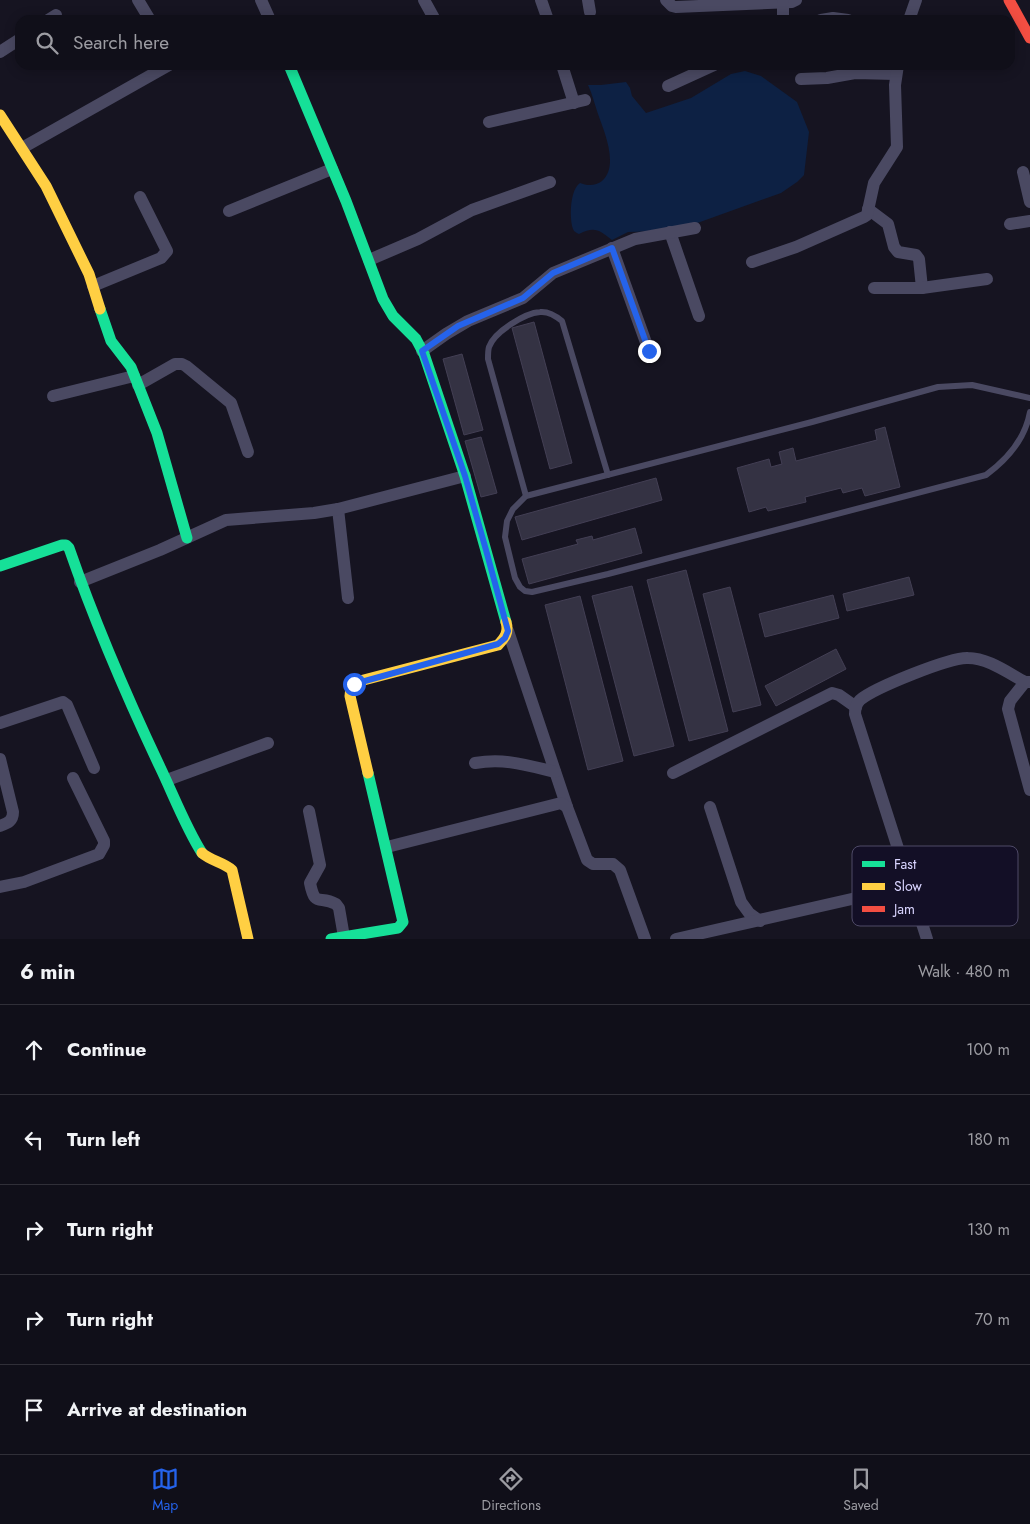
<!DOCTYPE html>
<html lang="en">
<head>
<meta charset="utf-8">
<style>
  :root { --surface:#100f19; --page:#191822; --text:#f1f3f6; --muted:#9c9ca2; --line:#302f38; --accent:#2563eb }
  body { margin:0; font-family:Jost,sans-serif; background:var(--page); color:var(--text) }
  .stop { position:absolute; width:15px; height:15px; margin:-11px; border:4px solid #2563eb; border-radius:50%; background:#fff }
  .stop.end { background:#2563eb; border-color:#fff; box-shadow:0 1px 5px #0008 }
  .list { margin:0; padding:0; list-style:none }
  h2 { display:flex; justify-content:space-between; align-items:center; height:65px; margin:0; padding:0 20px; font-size:21px }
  h2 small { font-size:16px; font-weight:400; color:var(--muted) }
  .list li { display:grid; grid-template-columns:32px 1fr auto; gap:15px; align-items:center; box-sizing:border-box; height:90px; padding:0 20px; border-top:1px solid var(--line) }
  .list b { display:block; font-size:19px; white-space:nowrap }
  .list em { font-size:16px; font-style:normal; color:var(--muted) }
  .icon { flex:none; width:28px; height:28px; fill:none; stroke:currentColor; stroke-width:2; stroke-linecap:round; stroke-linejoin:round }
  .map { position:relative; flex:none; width:1030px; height:939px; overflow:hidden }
  .search { position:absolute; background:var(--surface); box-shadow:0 2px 12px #0003; left:15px; right:15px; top:15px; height:55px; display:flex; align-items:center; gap:12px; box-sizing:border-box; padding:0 18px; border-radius:15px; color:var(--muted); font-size:19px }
  .sheet { height:515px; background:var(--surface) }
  nav { display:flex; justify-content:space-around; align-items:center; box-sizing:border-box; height:70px; border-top:1px solid var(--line); background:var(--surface); font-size:14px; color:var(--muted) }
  nav a { display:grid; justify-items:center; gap:2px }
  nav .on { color:var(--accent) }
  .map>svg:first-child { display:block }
</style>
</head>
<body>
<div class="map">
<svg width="1030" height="939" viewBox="0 0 1030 939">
  <rect width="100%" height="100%" fill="#161421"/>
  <path fill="#0d2144" d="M745 71 761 76 797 102 809 132 804 175 797 182 781 193 689 226 660 231 628 232 612 240C599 230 595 226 579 234 577 233 574 232 573 229 569 219 570 189 580 183 587 186 596 186 602 181 620 165 603 129 597 111 594 102 592 93 588 85H601L626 82 630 88 632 96 646 113 691 98 731 74Z"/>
  <g fill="#343243" stroke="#433f54">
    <path d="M534 322 572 463 550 469 512 328Z"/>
    <path d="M462 354 483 430 464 435 443 359Z"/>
    <path d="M885 427 900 487 865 496 862 488 843 493 841 488 805 497 806 502 768 511 766 507 749 512 737 468 769 459 771 467 782 464 779 452 793 448 796 461 877 440 875 430Z"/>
    <path d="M481 437 497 493 481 497 465 441Z"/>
    <path d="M656 478 662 500 522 540 515 517Z"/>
    <path d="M635 528 642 553 529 584 522 559 578 544 576 540 592 536 593 540Z"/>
    <path d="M686 570 728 731 689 741 647 580Z"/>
    <path d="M909 577 914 595 847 611 843 594Z"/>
    <path d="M632 586 674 746 634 756 592 596Z"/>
    <path d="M730 587 761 705 733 712 703 594Z"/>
    <path d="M833 595 839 618 765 637 759 614Z"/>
    <path d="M580 596 623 761 588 770 545 605Z"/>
    <path d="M836 649 846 669 776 706 765 686Z"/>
  </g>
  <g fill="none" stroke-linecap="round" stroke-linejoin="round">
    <g stroke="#4a4962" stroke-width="6">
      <path d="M1030 398 972 385 938 387 812 422 526 496 513 509 507 521 505 537 515 578 520 587 525 591 532 592 608 574 986 475C1008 459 1025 439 1030 412"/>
      <path d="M526 496 488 359C488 355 488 350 489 347 494 332 525 313 540 312 549 311 556 316 562 321L608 475"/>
    </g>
    <g stroke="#4a4962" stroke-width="12">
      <path d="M138 0 150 20"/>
      <path d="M261 0 270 20"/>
      <path d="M424 0 435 20"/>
      <path d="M541 0 548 20"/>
      <path d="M588 0 590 12"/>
      <path d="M666 0 672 6 676 7 792 2 796 0"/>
      <path d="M783 3V20"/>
      <path d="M48 20 56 15"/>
      <path d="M821 20 833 18 848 20"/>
      <path d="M909 20 916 0"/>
      <path d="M0 52 20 39"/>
      <path d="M562 65 574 103"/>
      <path d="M801 79 827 78 855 73 896 74"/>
      <path d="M668 86 714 65"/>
      <path d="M489 122 585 100"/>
      <path d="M22 148 169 65"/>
      <path d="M1023 172 1030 202"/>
      <path d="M868 209 888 224 894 247 898 252 916 255 919 259 922 288"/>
      <path d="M229 211 332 169"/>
      <path d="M1010 224 1030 221"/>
      <path d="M670 232 699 316"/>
      <path d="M612 248 649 351"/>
      <path d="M369 260 418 239 472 210 550 182"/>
      <path d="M752 262 796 247 864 217 867 215 874 183 897 147 895 85 898 65"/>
      <path d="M93 286 161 258 167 251 140 197"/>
      <path d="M874 288H922L987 279"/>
      <path d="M422 351 446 334 468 321 523 298 553 273 635 239 695 228"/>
      <path d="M138 385 175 364H182L186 366 231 403 248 452"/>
      <path d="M53 396 134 376"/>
      <path d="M338 509 348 598"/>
      <path d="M80 582 160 550 226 520 314 513 338 509 465 476"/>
      <path d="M508 631 567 807"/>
      <path d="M1025 682 1010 701 1008 709 1030 790"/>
      <path d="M0 723 63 702 67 705 94 768"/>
      <path d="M0 759 13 812C13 821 8 823 0 826"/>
      <path d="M475 763C505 758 526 765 555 772"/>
      <path d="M673 773 832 693 839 695 856 707"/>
      <path d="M167 780 268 743"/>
      <path d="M710 807 741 902 749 913 760 921"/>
      <path d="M309 811 320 865 310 883C315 908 319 895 336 904L339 908 344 937"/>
      <path d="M387 847 561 803 567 807 587 860 593 864H613L620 870 645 939"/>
      <path d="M0 887 24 882 99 854 104 845V841L73 778"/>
      <path d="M676 939 909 886"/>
      <path d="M927 939 855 714C855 709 856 704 860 700 874 688 950 657 968 658 988 658 1008 673 1025 682H1030"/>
    </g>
    <g stroke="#16e098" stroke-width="11">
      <path d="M289 65 346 201 383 299 393 316 416 339 424 354 465 476 506 622"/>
      <path d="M100 309 111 341 131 367 157 433 187 538"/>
      <path d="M0 566 62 545H66L69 548C95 623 126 695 160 767 173 794 186 828 202 853"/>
      <path d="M331 939 398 928 403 922 368 773"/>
    </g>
    <g stroke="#ffcf43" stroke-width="11">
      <path d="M0 115 46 186 89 274 100 309"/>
      <path d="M368 773 350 696 351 687 356 682 498 645C505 638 509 632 506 622"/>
      <path d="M202 853C211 861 223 862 232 870L248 939"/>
    </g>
    <path stroke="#f24e42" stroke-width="11" d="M1009 0 1030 38"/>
  </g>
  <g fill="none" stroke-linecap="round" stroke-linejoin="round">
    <path stroke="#2563eb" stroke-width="6" d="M354 684 498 644 505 638 508 631 486 550 465 476 422 351 458 326 523 298 553 273 612 248 649 351"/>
  </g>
  <rect x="852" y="846" width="166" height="80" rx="8" fill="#130f26" stroke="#4e4a67" stroke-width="1"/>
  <rect x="862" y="861" width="23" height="6" fill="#16e098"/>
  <rect x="862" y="883" width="23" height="7" fill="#ffcf43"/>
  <rect x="862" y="906" width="23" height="6" fill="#f24e42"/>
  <g font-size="14" fill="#d9d4ff">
    <text x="894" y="869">Fast</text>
    <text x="894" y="891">Slow</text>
    <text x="894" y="914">Jam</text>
  </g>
</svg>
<div class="stop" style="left:354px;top:684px"></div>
<div class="stop end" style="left:649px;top:351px"></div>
<div class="search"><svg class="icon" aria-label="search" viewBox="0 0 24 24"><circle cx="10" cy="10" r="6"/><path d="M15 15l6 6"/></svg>Search here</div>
</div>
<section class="sheet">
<h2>6 min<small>Walk · 480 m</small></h2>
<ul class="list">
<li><svg class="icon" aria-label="ahead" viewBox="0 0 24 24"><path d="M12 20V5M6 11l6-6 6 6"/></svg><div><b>Continue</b></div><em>100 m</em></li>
<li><svg class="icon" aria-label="left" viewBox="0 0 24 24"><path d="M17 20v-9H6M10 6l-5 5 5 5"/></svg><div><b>Turn left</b></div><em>180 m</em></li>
<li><svg class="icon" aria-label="right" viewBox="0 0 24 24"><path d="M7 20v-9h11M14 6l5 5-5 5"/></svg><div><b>Turn right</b></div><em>130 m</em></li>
<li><svg class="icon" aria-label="right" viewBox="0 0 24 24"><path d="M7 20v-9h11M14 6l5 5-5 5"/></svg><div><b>Turn right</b></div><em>70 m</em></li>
<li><svg class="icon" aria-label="arrive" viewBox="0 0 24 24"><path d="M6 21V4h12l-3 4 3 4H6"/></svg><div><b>Arrive at destination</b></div></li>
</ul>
</section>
<nav>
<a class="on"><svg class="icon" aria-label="map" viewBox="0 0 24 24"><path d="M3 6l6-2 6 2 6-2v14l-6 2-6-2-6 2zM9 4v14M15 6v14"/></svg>Map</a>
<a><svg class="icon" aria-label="directions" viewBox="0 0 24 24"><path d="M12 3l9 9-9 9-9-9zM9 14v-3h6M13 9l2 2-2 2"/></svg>Directions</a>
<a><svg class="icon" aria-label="saved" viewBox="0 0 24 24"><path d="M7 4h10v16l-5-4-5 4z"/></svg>Saved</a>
</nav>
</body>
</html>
